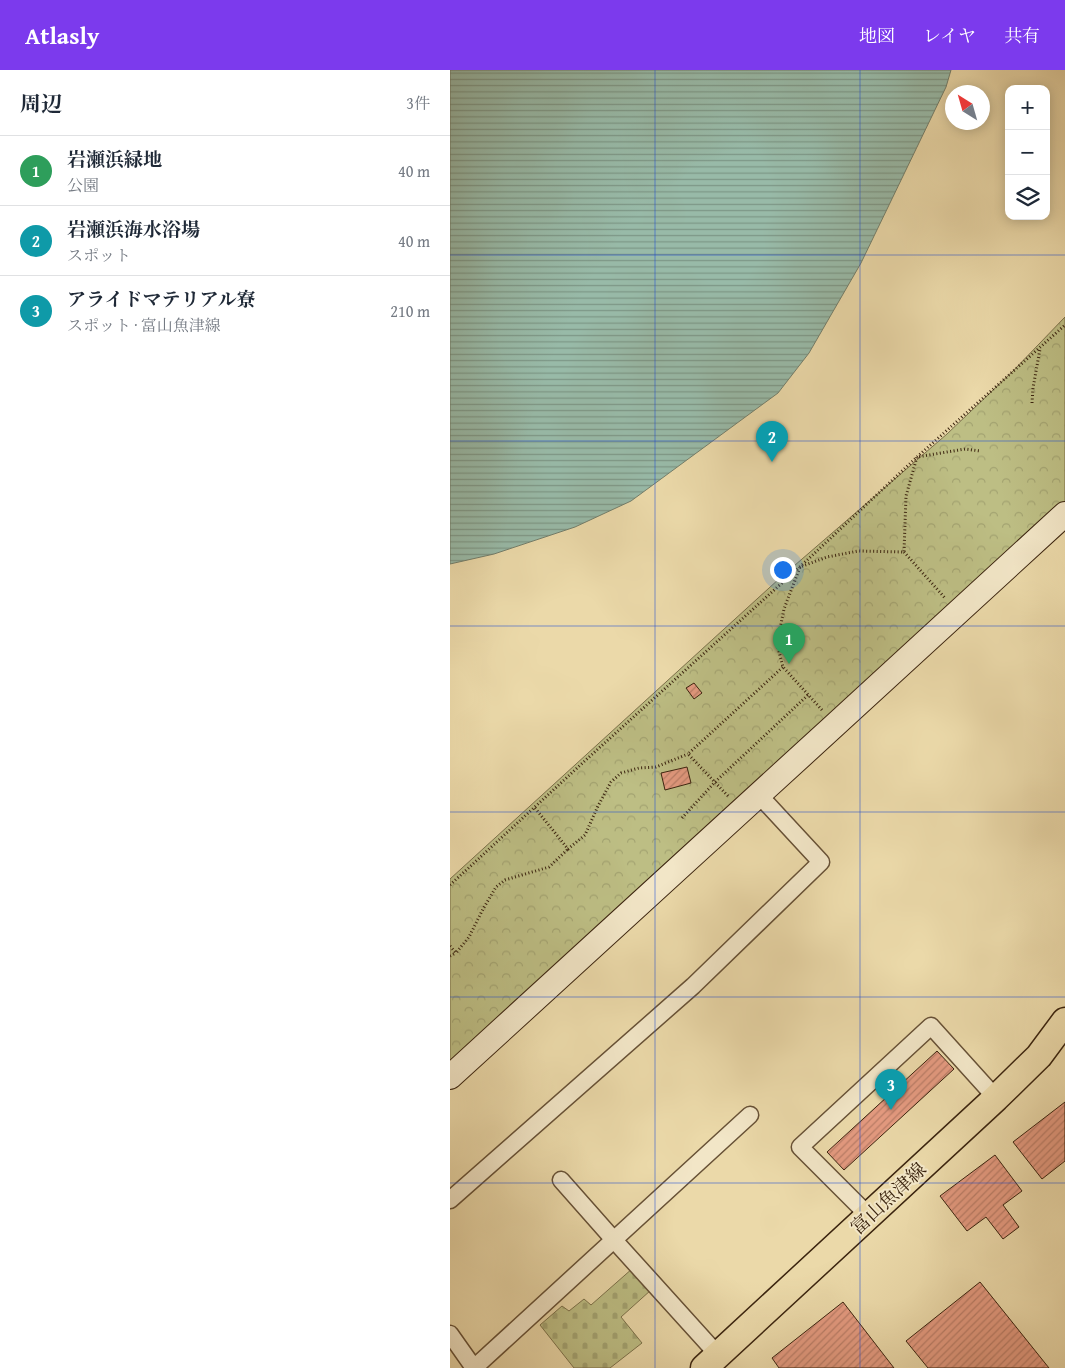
<!DOCTYPE html>
<html lang="ja">
<head>
<meta charset="utf-8">
<style>
  :root { --surface:#fff; --page:#f6f6f7; --text:#1f2937; --muted:#747a83; --line:#e0e1e3; --accent:#7c3aed }
  body { margin:0; font-family:"Gentium Book Plus","Noto Serif JP",serif; background:var(--page); color:var(--text) }
  .controls { position:absolute; right:15px; top:15px; display:grid; overflow:hidden; border-radius:10px; box-shadow:0 2px 12px #0003 }
  .controls button { width:45px; height:45px; display:grid; place-items:center; padding:0; border:0; border-bottom:1px solid var(--line); background:var(--surface); color:var(--text); font:25px sans-serif }
  .compass { position:absolute; left:495px; top:15px; width:45px; height:45px; border-radius:50%; background:var(--surface); box-shadow:0 2px 12px #0003; rotate:323deg }
  .you { position:absolute; left:332px; top:499px; width:18px; height:18px; margin:-12px; border:4px solid #fff; border-radius:50%; background:#1a73e8; box-shadow:0 0 0 8px #1a73e833 }
  .badge { display:grid; place-items:center; width:32px; height:32px; border-radius:50%; background:var(--accent); color:#fff; font-size:16px; font-weight:700 }
  .pin { position:absolute; translate:-50% -41px; filter:drop-shadow(0 1px 2px #0008) }
  .pin::after { content:''; position:absolute; top:26px; width:18px; height:15px; background:inherit; clip-path:polygon(0 0,100% 0,50% 100%) }
  .list { margin:0; padding:0; list-style:none }
  h2 { display:flex; justify-content:space-between; align-items:center; height:65px; margin:0; padding:0 20px; font-size:21px }
  h2 small { font-size:16px; font-weight:400; color:var(--muted) }
  .list li { display:grid; grid-template-columns:32px 1fr auto; gap:15px; align-items:center; box-sizing:border-box; height:70px; padding:0 20px; border-top:1px solid var(--line) }
  .list b { display:block; font-size:19px; white-space:nowrap }
  .list p { margin:0; font-size:16px; white-space:nowrap; color:var(--muted) }
  .list em { font-size:16px; font-style:normal; color:var(--muted) }
  .icon { flex:none; width:28px; height:28px; fill:none; stroke:currentColor; stroke-width:2; stroke-linecap:round; stroke-linejoin:round }
  .map { position:relative; flex:none; width:615px; height:1298px; overflow:hidden }
  header { display:flex; align-items:center; gap:30px; box-sizing:border-box; height:70px; padding:0 25px; background:var(--accent); color:#fff }
  header strong { font-size:24px }
  nav { display:flex; gap:28px; margin-inline-start:auto; font-size:18px }
  main { display:flex }
  aside { flex:1; background:var(--surface) }
  .map>svg:first-child { display:block }
</style>
</head>
<body>
<header>
<strong>Atlasly</strong>
<nav><a>地図</a><a>レイヤ</a><a>共有</a></nav>
</header>
<main>
<aside>
<h2>周辺<small>3件</small></h2>
<ul class="list">
<li><span class="badge" style="background:#2e9e5b">1</span><div><b>岩瀬浜緑地</b><p>公園</p></div><em>40 m</em></li>
<li><span class="badge" style="background:#0f9aa8">2</span><div><b>岩瀬浜海水浴場</b><p>スポット</p></div><em>40 m</em></li>
<li><span class="badge" style="background:#0f9aa8">3</span><div><b>アライドマテリアル寮</b><p>スポット · 富山魚津線</p></div><em>210 m</em></li>
</ul>
</aside>
<div class="map">
<svg width="615" height="1298" viewBox="0 0 615 1298">
  <defs>
    <pattern id="cemetery-stones" width="16" height="16" patternUnits="userSpaceOnUse" patternTransform="scale(1.25)"><rect width="16" height="16" fill="#bdbe84"/><path d="M2 7V4a2 2 0 0 1 4 0v3zM10 15v-3a2 2 0 0 1 4 0v3z" fill="#a3a371"/></pattern>
    <pattern id="park-crowns" width="20" height="18" patternUnits="userSpaceOnUse" patternTransform="scale(1.25)"><rect width="20" height="18" fill="#bdbe84"/><path d="M2 6a3 3 0 1 1 6 0M12 15a3 3 0 1 1 6 0" fill="none" stroke="#a3a371"/></pattern>
    <pattern id="water-rules" width="6" height="5" patternUnits="userSpaceOnUse" patternTransform="scale(1.25)"><rect width="6" height="5" fill="#98baa8"/><path d="M0 2.5h6" fill="none" stroke="#7d9787"/></pattern>
    <pattern id="building-hatch" width="6" height="6" patternUnits="userSpaceOnUse" patternTransform="scale(1.25)"><rect width="6" height="6" fill="#e49a80"/><path d="M-1 1l2-2M0 6l6-6M5 7l2-2" fill="none" stroke="#ba7d67"/></pattern>
  </defs>
  <rect width="100%" height="100%" fill="#ebd9a9"/>
  <filter id="stains"><feTurbulence type="fractalNoise" baseFrequency=".004" numOctaves="4"/><feColorMatrix values="0 0 0 0 .2 0 0 0 0 .09 0 0 0 0 .02 0 0 0 .5 -.17"/></filter>
  <radialGradient id="worn" r=".72"><stop offset=".6" stop-color="#630" stop-opacity="0"/><stop offset="1" stop-color="#630" stop-opacity=".3"/></radialGradient>
  <path fill="url(#cemetery-stones)" stroke="#7c714a" d="M183 1198 201 1220 171 1247 192 1273 160 1298H124L90 1255 112 1236 119 1241 134 1229 141 1235Z"/>
  <path fill="url(#park-crowns)" stroke="#7c714a" d="M615 247V437L0 997V809L330 508 497 364 563 301Z"/>
  <path fill="url(#water-rules)" stroke="#737e6b" d="M0 0H501L496 17 411 193 359 283 328 323 181 431 125 457 44 484 0 494Z"/>
  <g fill="url(#building-hatch)" stroke="#3b240f">
    <path d="M244 613 252 623 244 629 236 618Z"/>
    <path d="M237 697 241 713 215 720 211 703Z"/>
    <path d="M487 981 504 999 394 1100 377 1082Z"/>
    <path d="M615 1032V1091L592 1109 563 1072Z"/>
    <path d="M545 1085 572 1121 553 1135 569 1157 553 1169 536 1147 517 1161 490 1126Z"/>
    <path d="M530 1212 599 1298H478L456 1271Z"/>
    <path d="M393 1232 444 1298H329L322 1288Z"/>
  </g>
  <g fill="none" stroke-linecap="round" stroke-linejoin="round">
    <defs>
      <g id="street">
        <path d="M111 1110 164 1170 268 1285"/>
        <path d="M0 1130 243 916 371 792 309 725"/>
        <path d="M419 1146 350 1077 481 956 546 1028"/>
        <path d="M0 1264 24 1298"/>
        <path d="M24 1298 300 1045"/>
      </g>
      <path id="secondary" d="M0 1007 385 655 615 444"/>
      <path id="primary" d="M254 1298 546 1028 589 986 615 951"/>
    </defs>
    <use href="#street" stroke="#675136" stroke-width="19"/>
    <use href="#secondary" stroke="#3b240f" stroke-width="26"/>
    <use href="#primary" stroke="#3b240f" stroke-width="29"/>
    <g stroke="#3b240f" stroke-width="3" stroke-dasharray="1 2.5" stroke-linecap="butt">
      <path d="M582 333 583 318 590 279"/>
      <path d="M454 482 495 528"/>
      <path d="M372 640 333 597 327 574 334 539 350 497 377 487 408 481 454 482 456 426 467 387 515 379 530 381"/>
      <path d="M278 726 238 684 333 597"/>
      <path d="M85 738 118 779 135 765 148 736 161 712 171 703 189 698 206 697 238 684"/>
      <path d="M232 748 265 712 358 625"/>
      <path d="M0 815 138 688 353 494 467 387 615 255"/>
      <path d="M0 876 6 883 19 867 33 839 46 817 55 810 99 797 118 779"/>
      <path d="M0 886 6 883"/>
    </g>
    <use href="#street" stroke="#f2e6c7" stroke-width="16"/>
    <use href="#secondary" stroke="#f2e6c7" stroke-width="24"/>
    <use href="#primary" stroke="#ebd9a9" stroke-width="26"/>
  </g>
  <path fill="none" stroke="#1d4ed8" stroke-width="1" stroke-opacity="0.55" d="M205 0V1298M410 0V1298M0 185H615M0 371H615M0 556H615M0 742H615M0 927H615M0 1113H615"/>
  <g text-anchor="middle" dominant-baseline="central" stroke-width="4" stroke-linejoin="round" paint-order="stroke">
    <g font-size="19" fill="#3b240f" stroke="#f2e6c7">
      <text transform="translate(438 1128) rotate(-43)">富山魚津線</text>
    </g>
  </g>
  <rect width="100%" height="100%" filter="url(#stains)"/>
  <rect width="100%" height="100%" fill="url(#worn)"/>
</svg>
<div class="controls">
<button>+</button>
<button>−</button>
<button><svg class="icon" aria-label="layers" viewBox="0 0 24 24"><path d="M12 4l9 5-9 5-9-5zM3 14l9 5 9-5"/></svg></button>
</div>
<svg class="compass" viewBox="-18 -18 36 36"><path d="M0-13l5 13h-10z" fill="#e53935"/><path d="M0 13l5-13h-10z" fill="#747a83"/></svg>
<div class="you"></div>
<div class="pin badge" style="left:339px;top:594px;background:#2e9e5b">1</div>
<div class="pin badge" style="left:322px;top:392px;background:#0f9aa8">2</div>
<div class="pin badge" style="left:441px;top:1040px;background:#0f9aa8">3</div>
</div>
</main>
</body>
</html>
